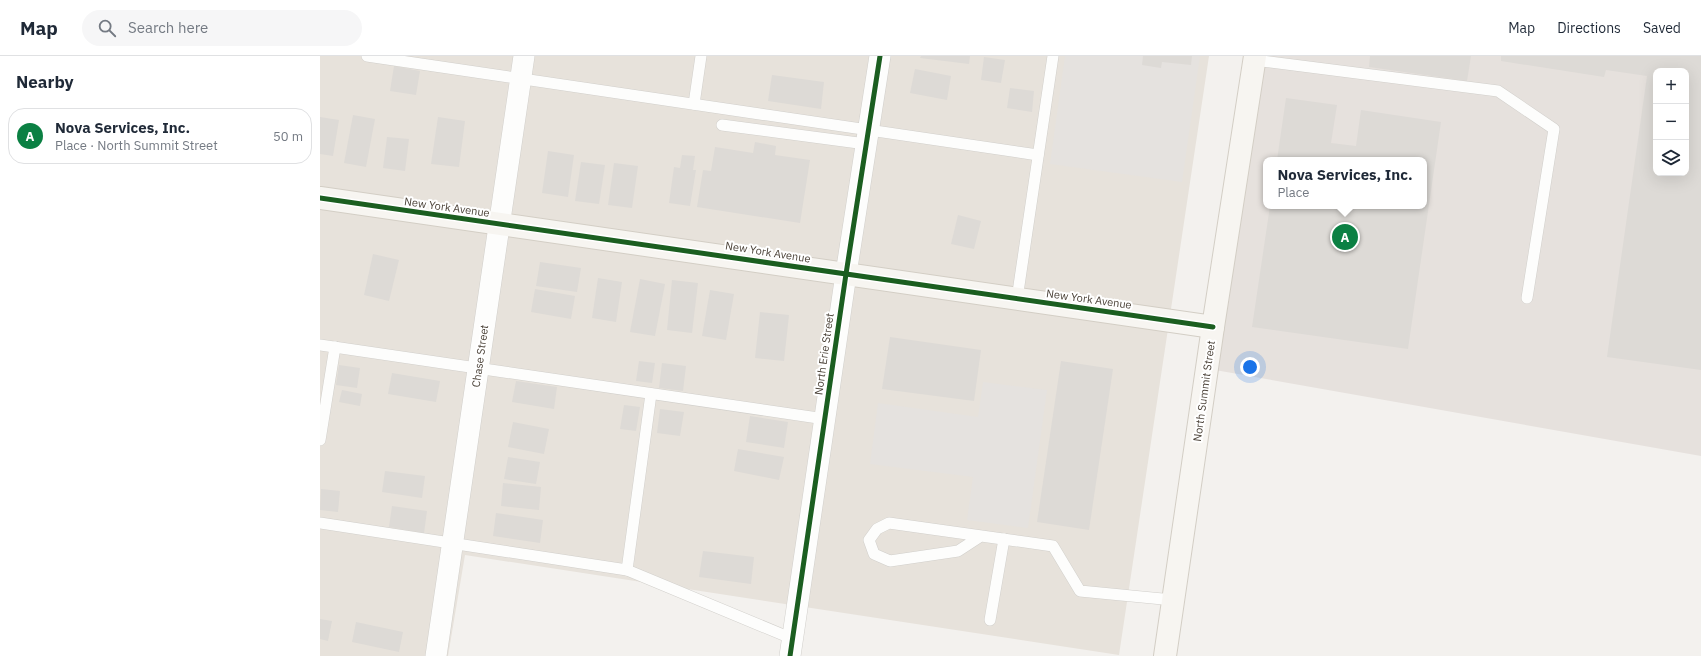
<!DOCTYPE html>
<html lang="en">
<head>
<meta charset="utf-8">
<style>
  :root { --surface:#fff; --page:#f6f6f7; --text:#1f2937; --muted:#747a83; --line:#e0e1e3; --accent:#0b8043 }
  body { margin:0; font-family:"IBM Plex Sans",sans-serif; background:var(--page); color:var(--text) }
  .controls { position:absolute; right:12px; top:12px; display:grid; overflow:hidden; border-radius:8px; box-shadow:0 4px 16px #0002 }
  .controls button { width:36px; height:36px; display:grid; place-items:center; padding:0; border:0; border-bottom:1px solid var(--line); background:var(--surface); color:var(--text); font:20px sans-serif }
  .you { position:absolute; left:930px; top:311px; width:14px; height:14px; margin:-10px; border:3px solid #fff; border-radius:50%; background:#1a73e8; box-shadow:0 0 0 6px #1a73e833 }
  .badge { display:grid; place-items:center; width:26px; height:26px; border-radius:50%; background:var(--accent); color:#fff; font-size:13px; font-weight:700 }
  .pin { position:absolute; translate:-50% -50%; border:2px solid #fff; box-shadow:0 1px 4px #0006 }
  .popup { position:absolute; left:943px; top:101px; width:164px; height:52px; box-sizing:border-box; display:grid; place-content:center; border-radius:8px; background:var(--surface); filter:drop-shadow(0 1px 3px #0005); font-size:13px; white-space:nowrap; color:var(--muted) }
  .popup b { font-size:15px; color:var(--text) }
  .popup::after { content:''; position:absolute; left:50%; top:100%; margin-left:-8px; border:8px solid transparent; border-top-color:var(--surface) }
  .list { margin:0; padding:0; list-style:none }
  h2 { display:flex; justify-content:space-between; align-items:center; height:52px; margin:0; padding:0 16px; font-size:17px }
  h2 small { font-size:13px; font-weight:400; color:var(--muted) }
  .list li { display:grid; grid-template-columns:26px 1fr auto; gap:12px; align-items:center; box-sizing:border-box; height:56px; margin:0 8px 8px; padding:0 8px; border:1px solid var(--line); border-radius:16px }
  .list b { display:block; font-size:15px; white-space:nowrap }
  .list p { margin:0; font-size:13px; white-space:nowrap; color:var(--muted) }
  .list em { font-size:13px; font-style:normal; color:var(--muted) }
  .icon { flex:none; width:22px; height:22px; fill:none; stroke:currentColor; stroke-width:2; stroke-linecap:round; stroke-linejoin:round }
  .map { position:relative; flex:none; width:1381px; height:600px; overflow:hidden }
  header { display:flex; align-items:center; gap:24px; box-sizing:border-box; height:56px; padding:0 20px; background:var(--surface); border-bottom:1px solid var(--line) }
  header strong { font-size:19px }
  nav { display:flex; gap:22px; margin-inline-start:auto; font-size:14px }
  .search { width:280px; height:36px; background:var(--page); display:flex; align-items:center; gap:10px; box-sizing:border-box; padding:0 14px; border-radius:22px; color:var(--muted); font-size:15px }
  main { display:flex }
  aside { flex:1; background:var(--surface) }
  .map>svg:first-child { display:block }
</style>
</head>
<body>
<header>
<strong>Map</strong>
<div class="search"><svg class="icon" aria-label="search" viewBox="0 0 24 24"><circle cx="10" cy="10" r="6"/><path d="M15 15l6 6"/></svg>Search here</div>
<nav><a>Map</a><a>Directions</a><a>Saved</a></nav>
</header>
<main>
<aside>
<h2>Nearby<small></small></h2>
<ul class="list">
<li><span class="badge">A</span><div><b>Nova Services, Inc.</b><p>Place · North Summit Street</p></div><em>50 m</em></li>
</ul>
</aside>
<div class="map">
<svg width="1381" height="600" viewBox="0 0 1381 600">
  <rect width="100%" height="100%" fill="#f3f1ee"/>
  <path fill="#e7e2db" d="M0 0H889L799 599 145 499 128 600H0Z"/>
  <path fill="#e6e1dd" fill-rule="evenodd" d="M943 0H1381V400L895 314ZM1336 15H1366V117H1336ZM946 104H1104V150H946Z"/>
  <g fill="#e5e2df">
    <path d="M745 0H880L862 126 730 108Z"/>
    <path d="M663 326 727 334 708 472 647 464 653 421 550 408 558 347 658 361Z"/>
  </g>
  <g fill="#dddad6" fill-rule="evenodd">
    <path d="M601 0H650L649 8 600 2Z"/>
    <path d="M823 0H872L871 9 842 6 841 12 822 9Z"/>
    <path d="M1050 0H1151L1147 25 1049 11Z"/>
    <path d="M1181 0H1381V314L1287 301 1327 20 1286 14 1284 21 1181 5ZM1336 15H1366V117H1336Z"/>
    <path d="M664 1 685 4 681 27 661 24Z"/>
    <path d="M74 10 100 15 96 39 70 35Z"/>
    <path d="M595 13 631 20 627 44 590 37Z"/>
    <path d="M452 19 504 26 501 53 448 45Z"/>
    <path d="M690 32 714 35 712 56 687 52Z"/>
    <path d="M966 42 1017 49 1011 87 1036 90 1041 54 1121 66 1088 293 932 271 950 150H1104V104H957Z"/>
    <path d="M33 59 55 63 46 111 24 107Z"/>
    <path d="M0 61 19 64 13 100 0 98Z"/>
    <path d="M118 61 145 65 139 111 111 108Z"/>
    <path d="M67 81 89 83 85 115 63 112Z"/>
    <path d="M435 86 456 90 455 99 490 104 480 167 377 151 383 114 391 115 395 91 433 97Z"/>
    <path d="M228 95 254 99 248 141 222 137Z"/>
    <path d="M362 99 375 100 373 114H376L370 150 349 147 354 111 360 112Z"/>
    <path d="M261 106 285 109 279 148 255 145Z"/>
    <path d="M294 107 318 110 312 152 288 149Z"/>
    <path d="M638 159 661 165 654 193 631 188Z"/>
    <path d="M53 198 79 204 69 245 44 239Z"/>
    <path d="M220 206 261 212 257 236 216 230Z"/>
    <path d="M278 222 302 226 296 266 272 262Z"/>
    <path d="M320 223 345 228 335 280 310 276Z"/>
    <path d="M352 224 378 227 372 277 347 274Z"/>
    <path d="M215 233 255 240 251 263 211 256Z"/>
    <path d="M390 234 414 238 406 284 382 280Z"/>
    <path d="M440 256 469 259 464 305 435 302Z"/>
    <path d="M570 281 661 294 654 345 562 333Z"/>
    <path d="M319 305 335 307 332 327 316 325Z"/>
    <path d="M741 305 793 313 769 474 717 466Z"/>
    <path d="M342 307 366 310 363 335 339 332Z"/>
    <path d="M19 309 40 312 37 332 16 329Z"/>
    <path d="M72 317 120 325 116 346 68 338Z"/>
    <path d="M196 325 237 331 234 353 192 346Z"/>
    <path d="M22 334 42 338 40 350 19 346Z"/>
    <path d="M304 349 320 351 316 375 300 373Z"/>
    <path d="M340 353 364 356 360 380 337 377Z"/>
    <path d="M430 360 468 366 464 392 426 386Z"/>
    <path d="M193 366 229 373 224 398 188 391Z"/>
    <path d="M418 393 464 401 459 424 414 415Z"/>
    <path d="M188 401 220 406 216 428 184 423Z"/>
    <path d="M65 415 105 420 102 442 62 436Z"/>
    <path d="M183 427 221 431 219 454 181 450Z"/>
    <path d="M1 433 20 435 18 456 0 454Z"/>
    <path d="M72 450 107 455 104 477 69 471Z"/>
    <path d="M176 457 223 464 220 487 173 480Z"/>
    <path d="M383 495 434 501 431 528 379 521Z"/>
    <path d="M0 563 12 565 8 585 0 583Z"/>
    <path d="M36 566 83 576 79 596 32 586Z"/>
  </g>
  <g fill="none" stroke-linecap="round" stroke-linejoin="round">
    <defs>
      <g id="lane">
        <path d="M47 0 718 99"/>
        <path d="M934 4 1178 35 1234 73 1207 242"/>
        <path d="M374 48 381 0"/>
        <path d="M402 69 546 88"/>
        <path d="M697 243 733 0"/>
        <path d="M0 289 505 363"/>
        <path d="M0 384 15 291"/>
        <path d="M0 467 307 514 331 338"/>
        <path d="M661 480 638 495 570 505 554 498 549 484 557 473 569 467 733 490 760 535 853 544"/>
        <path d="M307 514 473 583"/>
        <path d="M670 564 684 483"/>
      </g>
      <g id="street">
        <path d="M116 600 204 0"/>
        <path d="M470 600 526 218 560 0"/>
      </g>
      <g id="secondary">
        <path d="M0 142 893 271"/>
        <path d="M845 600 893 271 935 0"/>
      </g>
    </defs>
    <use href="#lane" stroke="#d1cfcb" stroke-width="12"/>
    <use href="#street" stroke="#d1cfcb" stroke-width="22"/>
    <use href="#secondary" stroke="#d3cec5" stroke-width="24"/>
    <use href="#lane" stroke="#fdfdfc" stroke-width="11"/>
    <use href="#street" stroke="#fdfdfc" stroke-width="21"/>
    <use href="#secondary" stroke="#f7f5f1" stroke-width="22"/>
    <defs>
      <g id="cycleway">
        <path d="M0 142 893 271"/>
        <path d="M470 600 526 218 560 0"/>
      </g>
    </defs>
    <use href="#cycleway" stroke="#fff" stroke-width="8"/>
    <use href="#cycleway" stroke="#1b5e20" stroke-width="5"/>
  </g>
  <g text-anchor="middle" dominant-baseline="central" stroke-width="4" stroke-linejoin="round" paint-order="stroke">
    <g font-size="11" fill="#4b4238" stroke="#fff">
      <text transform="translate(127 151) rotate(8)">New York Avenue</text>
      <text transform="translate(448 196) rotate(9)">New York Avenue</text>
      <text transform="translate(769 243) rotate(8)">New York Avenue</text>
      <text transform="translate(504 298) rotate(-82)">North Erie Street</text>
      <text transform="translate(160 300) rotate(-82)">Chase Street</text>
      <text transform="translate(884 335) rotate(-82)">North Summit Street</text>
    </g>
  </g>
</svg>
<div class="controls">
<button>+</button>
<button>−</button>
<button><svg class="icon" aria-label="layers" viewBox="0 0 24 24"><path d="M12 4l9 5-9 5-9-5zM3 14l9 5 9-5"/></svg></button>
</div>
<div class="you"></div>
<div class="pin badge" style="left:1025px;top:181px">A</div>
<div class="popup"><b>Nova Services, Inc.</b>Place</div>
</div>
</main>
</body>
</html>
